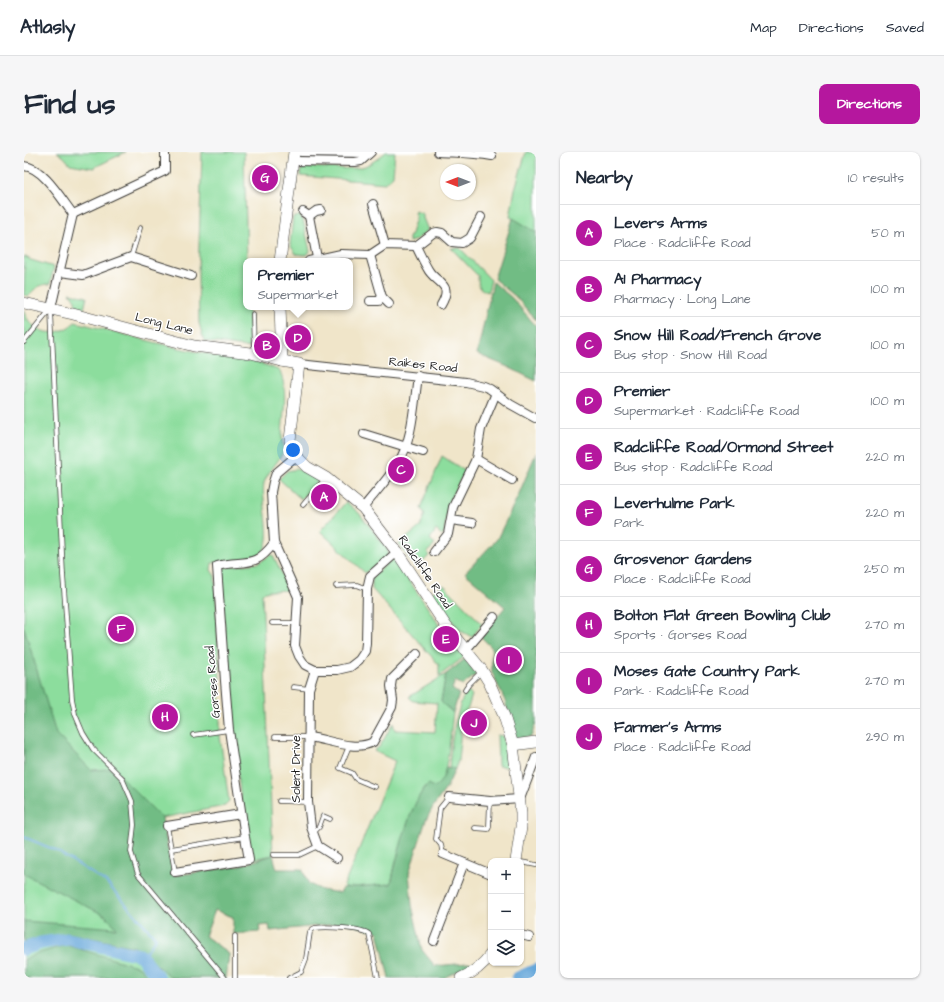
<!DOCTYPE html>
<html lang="en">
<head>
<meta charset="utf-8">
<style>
  :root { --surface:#fff; --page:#f6f6f7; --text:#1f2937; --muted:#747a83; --line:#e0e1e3; --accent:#b5179e }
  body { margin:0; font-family:"Architects Daughter",sans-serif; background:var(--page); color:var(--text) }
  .controls { position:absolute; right:12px; bottom:12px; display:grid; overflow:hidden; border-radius:8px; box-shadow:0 1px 3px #0004 }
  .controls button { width:36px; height:36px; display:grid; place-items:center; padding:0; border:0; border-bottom:1px solid var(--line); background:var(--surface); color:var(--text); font:20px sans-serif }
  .compass { position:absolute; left:416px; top:12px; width:36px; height:36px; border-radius:50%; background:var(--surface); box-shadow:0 1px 3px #0004; rotate:270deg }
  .you { position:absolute; left:269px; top:298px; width:14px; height:14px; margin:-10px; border:3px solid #fff; border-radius:50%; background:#1a73e8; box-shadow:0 0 0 6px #1a73e833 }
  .badge { display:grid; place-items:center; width:26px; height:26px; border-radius:50%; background:var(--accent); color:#fff; font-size:13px; font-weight:700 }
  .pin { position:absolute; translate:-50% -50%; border:2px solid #fff; box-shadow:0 1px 4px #0006 }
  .popup { position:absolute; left:219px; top:106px; width:110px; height:52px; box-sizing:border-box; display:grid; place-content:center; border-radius:8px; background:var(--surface); filter:drop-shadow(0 1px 3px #0005); font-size:13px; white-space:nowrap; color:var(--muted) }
  .popup b { font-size:15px; color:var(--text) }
  .popup::after { content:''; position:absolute; left:50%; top:100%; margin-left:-8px; border:8px solid transparent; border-top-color:var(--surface) }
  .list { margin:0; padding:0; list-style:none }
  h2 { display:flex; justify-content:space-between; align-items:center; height:52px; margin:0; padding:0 16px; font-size:17px }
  h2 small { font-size:13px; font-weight:400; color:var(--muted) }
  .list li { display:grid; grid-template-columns:26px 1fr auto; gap:12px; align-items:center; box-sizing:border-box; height:56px; padding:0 16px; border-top:1px solid var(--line) }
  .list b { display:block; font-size:15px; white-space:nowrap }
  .list p { margin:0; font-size:13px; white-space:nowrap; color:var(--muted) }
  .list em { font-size:13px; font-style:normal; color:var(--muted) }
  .icon { flex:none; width:22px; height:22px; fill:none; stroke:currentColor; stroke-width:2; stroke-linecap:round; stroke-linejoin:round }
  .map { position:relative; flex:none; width:512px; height:826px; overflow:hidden; border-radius:8px }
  header { display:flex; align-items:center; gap:24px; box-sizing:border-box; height:56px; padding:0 20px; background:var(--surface); border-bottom:1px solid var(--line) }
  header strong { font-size:19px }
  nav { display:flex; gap:22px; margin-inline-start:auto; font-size:14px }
  .intro { display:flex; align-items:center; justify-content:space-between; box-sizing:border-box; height:96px; padding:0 24px }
  h1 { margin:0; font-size:28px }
  .button { padding:10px 18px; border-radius:8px; background:var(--accent); color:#fff; font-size:14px; font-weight:700 }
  main { display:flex; gap:24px; padding:0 24px }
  aside { flex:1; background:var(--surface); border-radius:8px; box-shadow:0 1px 3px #0004 }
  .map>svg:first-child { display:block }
</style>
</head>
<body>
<header>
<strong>Atlasly</strong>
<nav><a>Map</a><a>Directions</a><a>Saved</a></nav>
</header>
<div class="intro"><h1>Find us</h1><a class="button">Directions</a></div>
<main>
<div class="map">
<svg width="512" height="826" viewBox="0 0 512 826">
  <rect width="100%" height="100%" fill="#fff"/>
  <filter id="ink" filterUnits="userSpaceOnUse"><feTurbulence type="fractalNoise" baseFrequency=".025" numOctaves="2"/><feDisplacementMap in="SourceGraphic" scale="8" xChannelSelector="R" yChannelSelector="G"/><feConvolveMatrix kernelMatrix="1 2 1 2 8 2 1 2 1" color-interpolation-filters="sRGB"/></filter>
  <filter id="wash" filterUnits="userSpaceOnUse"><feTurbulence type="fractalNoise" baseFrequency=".012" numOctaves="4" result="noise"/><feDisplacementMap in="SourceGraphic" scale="16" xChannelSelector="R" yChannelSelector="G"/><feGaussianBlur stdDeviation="0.9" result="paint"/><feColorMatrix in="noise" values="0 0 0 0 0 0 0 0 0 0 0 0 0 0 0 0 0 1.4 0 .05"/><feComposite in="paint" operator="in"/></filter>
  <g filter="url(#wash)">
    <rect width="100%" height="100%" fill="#f0e5c9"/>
    <g fill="#8cdd9d" stroke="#547c5c">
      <path d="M33 0H102L69 16 46 12 40 5Z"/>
      <path d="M178 0H220L223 109 222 155H224L227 196 180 189 175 171 174 124Z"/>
      <path d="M362 0H371L369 24 361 31 276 24 277 18 282 15C298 15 327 19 341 14 349 11 355 5 362 0Z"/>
      <path d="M502 0H512V80L486 65 491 37Z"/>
      <path d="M391 59 399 62V66L404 78 392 88 385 90V85H386L392 65 390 61Z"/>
      <path d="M275 63 279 68 286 99 284 102 281 103 272 102 266 93 269 65H273Z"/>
      <path d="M427 96H436L467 128 464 140C455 137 454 134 454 124Z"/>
      <path d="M0 104 7 108 30 115 26 132C17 132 10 136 5 144L0 143 1 116H0Z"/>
      <path d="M46 141 63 145 60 157 52 155 51 148Z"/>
      <path d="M0 158C2 161 2 166 5 169 18 185 37 183 51 170 93 180 136 193 179 201 205 206 233 207 256 219 265 240 258 265 258 288 259 292 260 296 259 300 254 311 244 319 240 331 236 350 254 394 233 405 228 409 197 410 188 411L187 418 191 424 196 530V584L205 650 201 654 138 666 149 724 215 714 209 765 191 758 181 784 205 802 202 826H0Z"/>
      <path d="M418 304 441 319 424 351 420 381 418 383 412 378 406 387 410 391V394L403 400 406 403 392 416 375 392 396 375 401 362 397 356Z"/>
      <path d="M273 317 279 319 295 328 277 347 255 327 263 319Z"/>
      <path d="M322 350 335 361 364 398V401L363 405 341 421 296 379Z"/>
      <path d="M246 403H249L266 438 245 439 238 441 249 703 225 708 208 579 196 416 235 411Z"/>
      <path d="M368 407 371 408 412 468 427 496 435 498 440 505 415 524V513L348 437V425Z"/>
      <path d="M420 433 458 472 448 485 435 478 407 441Z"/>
      <path d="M422 522 417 549 429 561C427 576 424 621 416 632 412 636 406 635 401 635L388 659 372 709 367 732 319 736 371 609 350 599 356 594 369 571 371 578 411 580 413 551 389 549 385 545Z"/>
      <path d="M442 539 448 543 444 556 438 567 434 609 431 617 425 616C427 590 431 562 442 539Z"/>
      <path d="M473 583 479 584 484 615 474 614Z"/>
    </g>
    <g fill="#71bc84" stroke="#466c50">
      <path d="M489 66 512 80V168L491 144 470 127Z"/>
      <path d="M469 130 488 146 512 174V229L484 215 453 202Z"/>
      <path d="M512 301V570L507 585 491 587 481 549 468 520V496L457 485 481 455 441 421 473 387 494 344Z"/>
      <path d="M0 475 32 582 67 618 89 617 138 666 149 724 215 714 249 703 253 717H278L285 732 298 738 316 741 319 736 367 732C372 709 387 645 405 632L410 635C418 631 420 623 422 615L431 617 423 635 409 655 402 668 385 721 388 753 398 798 411 814 454 810 419 826H365L354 780 321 771 246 779 245 773 235 774 236 780 209 782V765L191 758 181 784 205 802 202 826H148L111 795 44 781 0 789V769L93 776 82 764 0 722Z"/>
      <path d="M441 507 453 522 439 533 431 529 428 537 435 542 429 561 417 550 422 522Z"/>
      <path d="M42 793 116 815 125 826H0V808L12 802Z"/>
    </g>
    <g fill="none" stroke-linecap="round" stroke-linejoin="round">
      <path stroke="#66a7da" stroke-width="2" d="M0 685 31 698 82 730 132 786 118 806"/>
      <g stroke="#66a7da" stroke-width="13">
        <path d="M0 797 17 791 44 787 116 803 135 826"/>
        <path d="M494 826 512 818"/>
      </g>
    </g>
  </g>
  <g filter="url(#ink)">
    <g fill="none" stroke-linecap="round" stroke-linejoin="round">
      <defs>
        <g id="lane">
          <path d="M107 105 116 76"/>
          <path d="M27 159 39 423 48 547 51 562 59 581 69 597 98 626 108 649 110 673 107 700 114 722 201 826"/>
          <path d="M229 162 230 200"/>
          <path d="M0 190 26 158"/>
          <path d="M279 353 301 327"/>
          <path d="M312 434 333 433 343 437"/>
          <path d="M248 471H273"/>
          <path d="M269 535 285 537"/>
          <path d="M441 538 445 532 458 519"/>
          <path d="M169 583 205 578"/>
          <path d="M251 585H284"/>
          <path d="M325 594 316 616 328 621 332 627 351 635"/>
          <path d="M255 649 284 650"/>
          <path d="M143 674 151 720"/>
          <path d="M451 676 464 677 465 675 466 649"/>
          <path d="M289 681 295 675 299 664 306 667"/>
          <path d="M147 697 221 685"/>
          <path d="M419 702 417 693 412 687 416 656 425 645"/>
          <path d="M249 703H275L294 694"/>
          <path d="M497 710 512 713"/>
          <path d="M211 826V784"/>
          <path d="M265 826 277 820 282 807 286 780C288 778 288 777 291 776 301 774 338 776 345 782L354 826"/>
        </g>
        <g id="street">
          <path d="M277 0 344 1"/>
          <path d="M414 0C432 1 450 1 468 4"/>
          <path d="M270 9 331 10 337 9 347 0"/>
          <path d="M0 14C19 15 38 48 49 62"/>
          <path d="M349 52 361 93"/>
          <path d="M279 60 285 64 292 59 297 58"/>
          <path d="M49 62 141 19V0"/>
          <path d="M285 64 293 106"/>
          <path d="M392 94C396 102 400 111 405 119 415 133 429 132 417 153"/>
          <path d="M346 103 358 145 365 152"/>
          <path d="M285 109 317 102 346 103 361 93 392 94 409 81 413 80 418 81 428 90 438 91 446 86 457 65"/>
          <path d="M36 120 59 123 107 105 167 124"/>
          <path d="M346 149H355L358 145"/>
          <path d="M27 156 49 62"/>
          <path d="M275 212 442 230 459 234 466 237 486 252 511 266"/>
          <path d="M340 282 399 300"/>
          <path d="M272 304 252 321 249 330 247 340 250 391 274 445 271 494 275 504 281 513 291 518H313L326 515 335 508 341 499 342 491 343 437 346 424 373 400"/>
          <path d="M452 307 488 328"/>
          <path d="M339 356C350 342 363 328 373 313 389 289 390 251 394 224"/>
          <path d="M427 368 448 371"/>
          <path d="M410 400 424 382 429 355 452 307 457 277 472 241"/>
          <path d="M441 499 470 465"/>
          <path d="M291 518 285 537 284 650 287 675 294 694 313 706"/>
          <path d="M284 585C304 587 330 600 349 590L368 555 369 548 367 534 368 527 393 502"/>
          <path d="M425 645 466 649 496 647 512 605"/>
          <path d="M143 674 217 662"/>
          <path d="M419 702 467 722"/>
          <path d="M151 720 225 708 221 685 205 578 201 529 193 414C220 407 230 418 250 391"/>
          <path d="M497 783 505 785"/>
          <path d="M410 789 440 711"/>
        </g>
        <g id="secondary">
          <path d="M256 109 270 0"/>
          <path d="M0 151 49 162 170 194 227 201 258 209 275 212 266 288 268 296 272 304 283 315 302 326 339 356 373 400 422 474 457 517 465 530 480 564 489 593 497 661V675L492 709"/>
          <path d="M256 155 258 209"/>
          <path d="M489 593 512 590"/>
          <path d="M437 826C449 821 459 813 467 802"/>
        </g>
      </defs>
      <use href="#lane" stroke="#3c3a36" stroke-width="5.5"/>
      <use href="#street" stroke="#3c3a36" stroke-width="10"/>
      <use href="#secondary" stroke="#3c3a36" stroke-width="12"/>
      <use href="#lane" stroke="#fff" stroke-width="4"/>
      <use href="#street" stroke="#fff" stroke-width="8"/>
      <use href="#secondary" stroke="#fff" stroke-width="11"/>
    </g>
  </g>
  <g text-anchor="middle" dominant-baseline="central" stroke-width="3" stroke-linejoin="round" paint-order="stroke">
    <g font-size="12" fill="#1c1c1c" stroke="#fff">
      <text transform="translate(140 172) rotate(14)">Long Lane</text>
      <text transform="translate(399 213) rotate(6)">Raikes Road</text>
      <text transform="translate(401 420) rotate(56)">Radcliffe Road</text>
      <text transform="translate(189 530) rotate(-95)">Gorses Road</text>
      <text transform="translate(272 617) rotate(-90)">Solent Drive</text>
    </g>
  </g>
</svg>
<div class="controls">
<button>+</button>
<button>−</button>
<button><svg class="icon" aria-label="layers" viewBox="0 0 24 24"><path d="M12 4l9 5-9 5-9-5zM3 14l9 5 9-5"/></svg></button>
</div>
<svg class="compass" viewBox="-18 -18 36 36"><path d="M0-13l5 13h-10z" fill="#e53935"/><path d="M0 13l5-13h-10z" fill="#747a83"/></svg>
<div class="you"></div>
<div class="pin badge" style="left:300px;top:345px">A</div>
<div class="pin badge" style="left:243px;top:194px">B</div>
<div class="pin badge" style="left:377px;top:318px">C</div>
<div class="pin badge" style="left:274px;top:186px">D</div>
<div class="popup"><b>Premier</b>Supermarket</div>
<div class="pin badge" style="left:422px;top:487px">E</div>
<div class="pin badge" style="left:97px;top:477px">F</div>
<div class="pin badge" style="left:241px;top:26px">G</div>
<div class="pin badge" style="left:141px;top:565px">H</div>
<div class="pin badge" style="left:485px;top:508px">I</div>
<div class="pin badge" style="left:450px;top:571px">J</div>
</div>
<aside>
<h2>Nearby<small>10 results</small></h2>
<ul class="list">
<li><span class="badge">A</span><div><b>Levers Arms</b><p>Place · Radcliffe Road</p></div><em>50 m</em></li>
<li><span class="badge">B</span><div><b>A1 Pharmacy</b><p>Pharmacy · Long Lane</p></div><em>100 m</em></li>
<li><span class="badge">C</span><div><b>Snow Hill Road/French Grove</b><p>Bus stop · Snow Hill Road</p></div><em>100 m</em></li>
<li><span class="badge">D</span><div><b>Premier</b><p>Supermarket · Radcliffe Road</p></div><em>100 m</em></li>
<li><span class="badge">E</span><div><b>Radcliffe Road/Ormond Street</b><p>Bus stop · Radcliffe Road</p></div><em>220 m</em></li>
<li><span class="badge">F</span><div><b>Leverhulme Park</b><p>Park</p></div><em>220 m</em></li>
<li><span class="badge">G</span><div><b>Grosvenor Gardens</b><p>Place · Radcliffe Road</p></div><em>250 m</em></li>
<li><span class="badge">H</span><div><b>Bolton Flat Green Bowling Club</b><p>Sports · Gorses Road</p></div><em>270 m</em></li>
<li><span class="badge">I</span><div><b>Moses Gate Country Park</b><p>Park · Radcliffe Road</p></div><em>270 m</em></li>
<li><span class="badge">J</span><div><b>Farmer's Arms</b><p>Place · Radcliffe Road</p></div><em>290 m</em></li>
</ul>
</aside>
</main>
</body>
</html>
